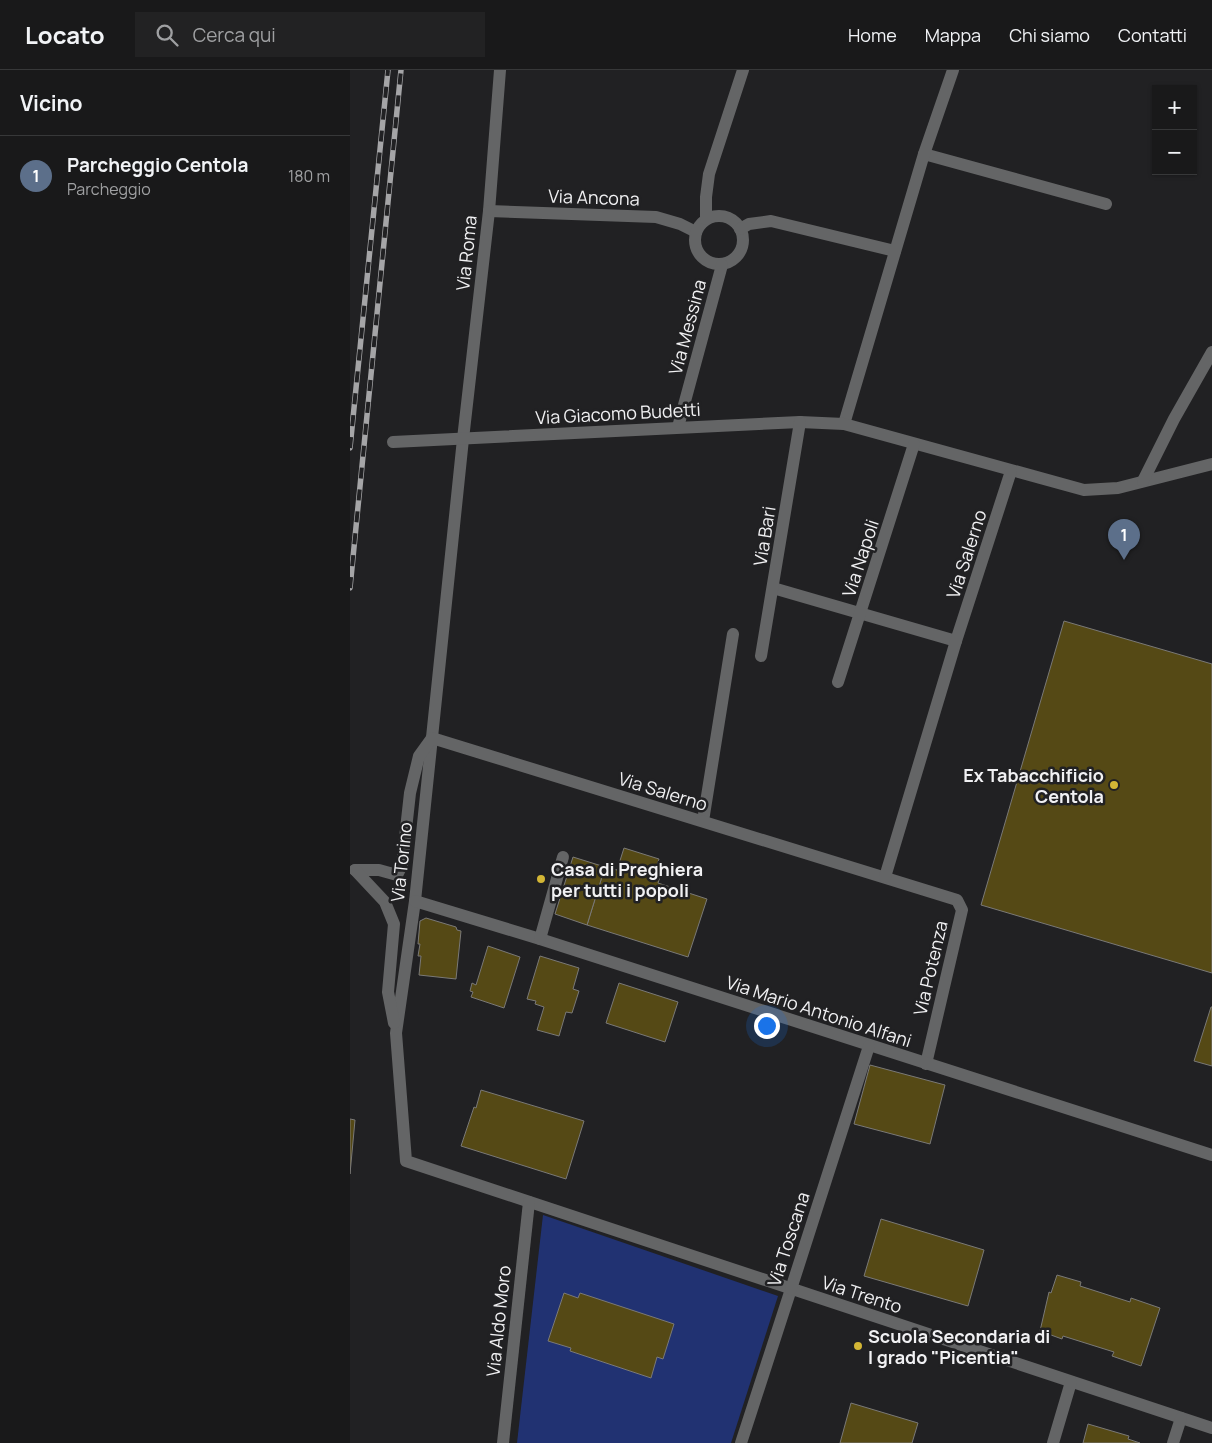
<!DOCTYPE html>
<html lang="it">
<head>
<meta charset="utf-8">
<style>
  :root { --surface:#19191a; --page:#222223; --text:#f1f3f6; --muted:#9fa0a2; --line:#373839; --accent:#d3b635 }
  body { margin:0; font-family:Manrope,sans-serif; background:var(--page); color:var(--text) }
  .controls { position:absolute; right:15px; top:15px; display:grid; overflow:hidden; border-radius:0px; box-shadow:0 1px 4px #0004 }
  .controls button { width:45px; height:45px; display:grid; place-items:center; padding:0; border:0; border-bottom:1px solid var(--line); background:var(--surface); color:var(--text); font:25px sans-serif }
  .you { position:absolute; left:416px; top:955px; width:18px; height:18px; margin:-12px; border:4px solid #fff; border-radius:50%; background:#1a73e8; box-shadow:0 0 0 8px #1a73e833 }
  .badge { display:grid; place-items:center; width:32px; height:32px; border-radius:50%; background:var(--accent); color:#fff; font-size:16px; font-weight:700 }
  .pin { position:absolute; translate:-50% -41px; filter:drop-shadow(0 1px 2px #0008) }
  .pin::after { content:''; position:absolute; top:26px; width:18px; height:15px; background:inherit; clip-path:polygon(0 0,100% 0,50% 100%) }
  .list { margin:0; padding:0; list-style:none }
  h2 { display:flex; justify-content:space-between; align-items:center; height:65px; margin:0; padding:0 20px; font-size:21px }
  h2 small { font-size:16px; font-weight:400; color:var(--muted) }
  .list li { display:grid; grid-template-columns:32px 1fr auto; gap:15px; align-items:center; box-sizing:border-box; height:80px; padding:0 20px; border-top:1px solid var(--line) }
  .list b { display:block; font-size:19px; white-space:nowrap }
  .list p { margin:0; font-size:16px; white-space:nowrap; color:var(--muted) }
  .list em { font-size:16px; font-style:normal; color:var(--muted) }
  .icon { flex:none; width:28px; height:28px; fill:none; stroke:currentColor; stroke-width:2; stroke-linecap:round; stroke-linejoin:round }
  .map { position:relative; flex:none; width:862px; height:1373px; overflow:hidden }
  header { display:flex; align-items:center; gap:30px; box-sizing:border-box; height:70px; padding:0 25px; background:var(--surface); border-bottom:1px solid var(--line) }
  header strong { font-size:24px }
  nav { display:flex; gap:28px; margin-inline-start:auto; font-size:18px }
  .search { width:350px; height:45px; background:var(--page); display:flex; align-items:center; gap:12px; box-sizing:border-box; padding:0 18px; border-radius:0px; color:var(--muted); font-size:19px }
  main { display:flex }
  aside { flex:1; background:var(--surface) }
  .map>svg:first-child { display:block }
</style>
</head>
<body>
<header>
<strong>Locato</strong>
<div class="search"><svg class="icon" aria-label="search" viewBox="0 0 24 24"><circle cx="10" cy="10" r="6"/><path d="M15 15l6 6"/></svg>Cerca qui</div>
<nav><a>Home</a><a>Mappa</a><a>Chi siamo</a><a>Contatti</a></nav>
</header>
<main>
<aside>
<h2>Vicino<small></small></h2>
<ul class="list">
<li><span class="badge" style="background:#5c6f8a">1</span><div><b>Parcheggio Centola</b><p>Parcheggio</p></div><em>180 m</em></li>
</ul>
</aside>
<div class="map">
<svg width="862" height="1373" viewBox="0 0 862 1373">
  <rect width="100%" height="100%" fill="#212123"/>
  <path fill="#213272" d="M193 1145 428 1226 381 1373H167Z"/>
  <g fill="#554915" stroke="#7a7977">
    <path d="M714 551 862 594V903L631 835Z"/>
    <path d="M274 778 309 789 307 795 313 797 308 813 357 829 338 887 237 855 255 797 267 800Z"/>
    <path d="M223 787 255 797 237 855 205 844Z"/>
    <path d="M76 848 106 857 107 860 111 861 106 909 69 905 71 886H68L70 874H68L70 851Z"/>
    <path d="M138 876 170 887 154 938 121 927 123 922 120 921 122 913 126 915Z"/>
    <path d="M190 886 229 898 223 919 229 921 222 943 216 942 209 966 187 960 194 937 185 934 186 931 177 929Z"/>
    <path d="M269 913 328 932 315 972 256 953Z"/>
    <path d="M861 937H862V996L844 991Z"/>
    <path d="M520 995 595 1015 580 1074 504 1054Z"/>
    <path d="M131 1020 234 1051 216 1109 111 1076 124 1037 126 1038Z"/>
    <path d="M0 1049 5 1050 0 1104Z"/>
    <path d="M531 1149 634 1180 618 1236 514 1206Z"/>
    <path d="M707 1205 731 1212 730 1216 780 1232 781 1228 810 1238 791 1296 762 1286 764 1282 713 1266 712 1269 690 1261 699 1222 701 1223Z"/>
    <path d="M214 1223 228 1228 230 1223 324 1254 313 1289 307 1287 301 1308 220 1281 221 1278 198 1271Z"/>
    <path d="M501 1333 568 1353 562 1373H490Z"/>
    <path d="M738 1354 779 1366 778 1369 790 1373H733Z"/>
  </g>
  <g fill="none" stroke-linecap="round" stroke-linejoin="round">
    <path stroke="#646566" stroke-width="12" d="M391 1373 441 1219"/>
    <g stroke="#646566" stroke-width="12">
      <path d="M150 0 139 141 113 369 65 831 46 963 56 1091 862 1358"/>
      <path d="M574 84 756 134"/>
      <path d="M139 141 306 147 330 154 346 162"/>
      <circle cx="369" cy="170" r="24"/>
      <path d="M356 149V127L359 104 393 0"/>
      <path d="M390 159 399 154 421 151 545 181"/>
      <path d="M494 354 574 84 603 0"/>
      <path d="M328 357 372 195"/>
      <path d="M43 372 450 352 494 354 734 420 768 418 862 394"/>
      <path d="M793 411 824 349 862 282"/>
      <path d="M423 518 606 571"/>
      <path d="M411 586 450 352"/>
      <path d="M488 612 564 374"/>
      <path d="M353 751 383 564"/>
      <path d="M5 800H29L47 805 52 795 60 723 69 686 82 668 607 830 612 840 576 994"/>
      <path d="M5 800 35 832 44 854 38 922 44 953"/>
      <path d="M535 807 606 571 661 401"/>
      <path d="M65 831 190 869 862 1085"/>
      <path d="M190 869 213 787"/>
      <path d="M441 1219 519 976"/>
      <path d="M153 1373 179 1132"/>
      <path d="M703 1373 721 1312"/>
      <path d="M823 1373 831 1348"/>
    </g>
    <defs>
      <g id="rail">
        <path d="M0 378 38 0"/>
        <path d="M0 518 51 0"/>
      </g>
    </defs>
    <use href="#rail" stroke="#a5a5a7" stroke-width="5.5"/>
    <use href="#rail" stroke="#212123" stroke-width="4" stroke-dasharray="11" stroke-linecap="butt"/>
  </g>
  <g fill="#d3b635" stroke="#212123" stroke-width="2">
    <circle cx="764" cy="715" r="5"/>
    <circle cx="191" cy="809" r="5"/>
    <circle cx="508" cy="1276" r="5"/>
  </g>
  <g text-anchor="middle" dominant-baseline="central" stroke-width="5" stroke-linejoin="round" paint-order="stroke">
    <g font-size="18" fill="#f1f1f3" stroke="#212123">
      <text transform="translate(244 127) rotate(2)">Via Ancona</text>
      <text transform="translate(116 183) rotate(-84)">Via Roma</text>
      <text transform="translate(337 257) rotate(-75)">Via Messina</text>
      <text transform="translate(268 343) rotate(-3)">Via Giacomo Budetti</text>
      <text transform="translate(414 466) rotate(-81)">Via Bari</text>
      <text transform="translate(616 484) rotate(-72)">Via Salerno</text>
      <text transform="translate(510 488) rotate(-72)">Via Napoli</text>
      <text transform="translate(313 721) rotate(17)">Via Salerno</text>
      <text transform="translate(51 792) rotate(-84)">Via Torino</text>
      <text transform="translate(580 898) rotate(-77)">Via Potenza</text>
      <text transform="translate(469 941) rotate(18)">Via Mario Antonio Alfani</text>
      <text transform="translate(438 1169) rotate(-72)">Via Toscana</text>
      <text transform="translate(512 1224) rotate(18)">Via Trento</text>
      <text transform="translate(148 1251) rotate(-84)">Via Aldo Moro</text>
    </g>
    <g font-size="18" font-weight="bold" fill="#f1f1f3" stroke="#212123" text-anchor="start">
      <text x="754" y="705" text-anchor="end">Ex Tabacchificio<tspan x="754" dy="21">Centola</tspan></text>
      <text x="201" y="799">Casa di Preghiera<tspan x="201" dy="21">per tutti i popoli</tspan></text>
      <text x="518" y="1266">Scuola Secondaria di<tspan x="518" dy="21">I grado "Picentia"</tspan></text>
    </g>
  </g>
</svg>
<div class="controls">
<button>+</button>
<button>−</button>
</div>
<div class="you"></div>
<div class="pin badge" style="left:774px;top:490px;background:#5c6f8a">1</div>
</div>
</main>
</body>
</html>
